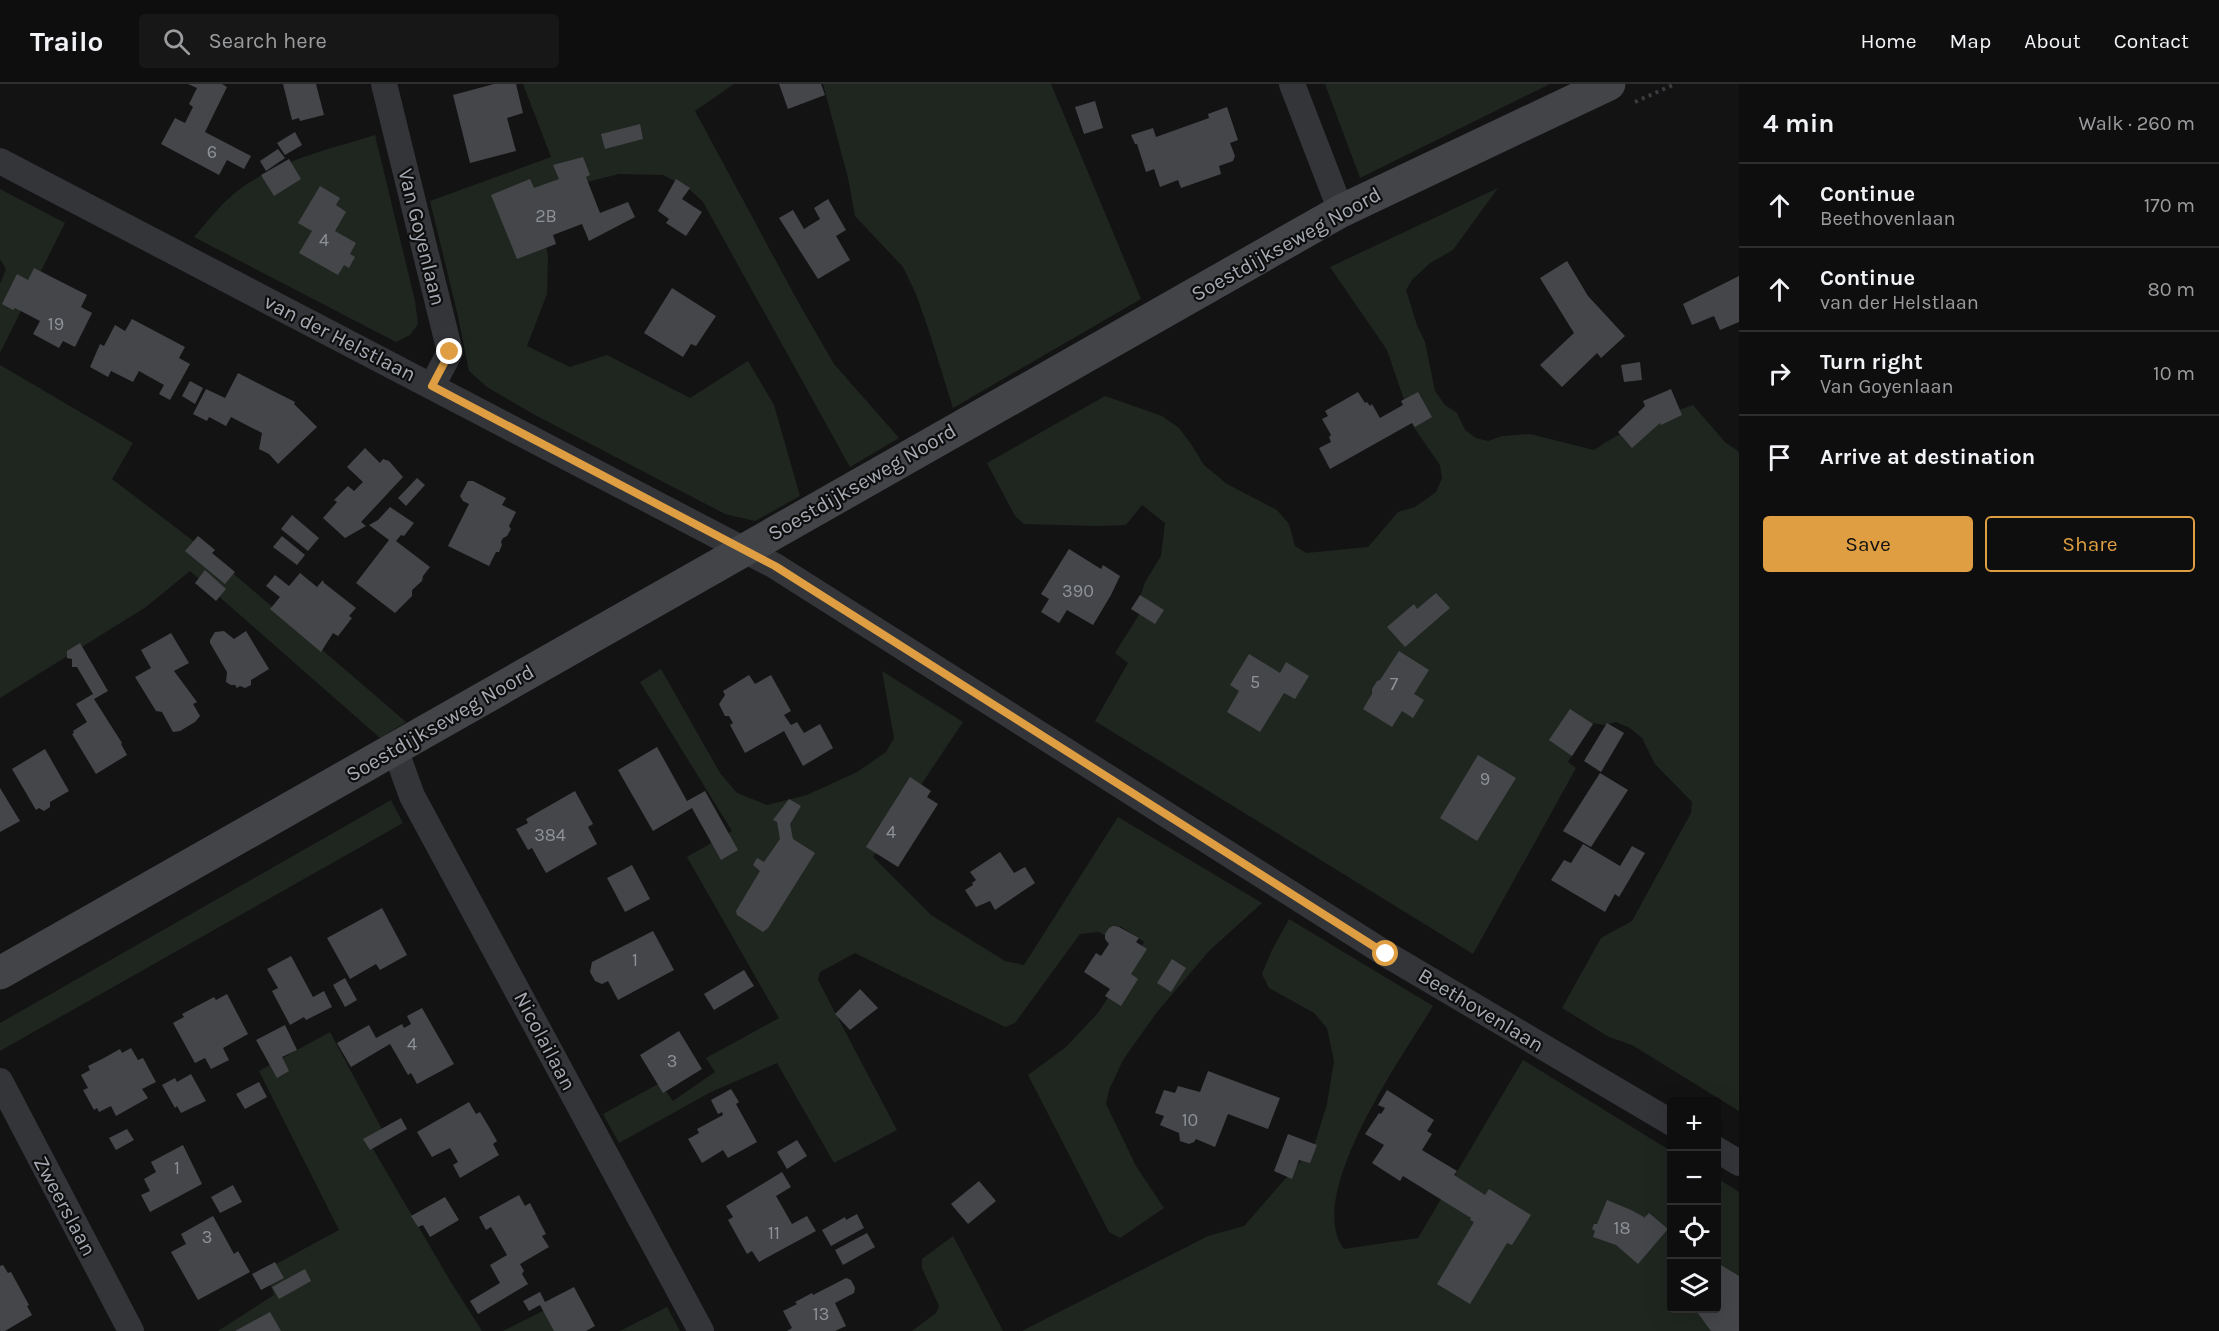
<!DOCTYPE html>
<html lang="en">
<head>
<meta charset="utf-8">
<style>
  :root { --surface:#0e0e0f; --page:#171718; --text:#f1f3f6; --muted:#9b9c9e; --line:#2e2e2f; --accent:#de9e41 }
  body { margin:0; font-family:Karla,sans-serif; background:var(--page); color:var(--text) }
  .controls { position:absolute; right:18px; bottom:18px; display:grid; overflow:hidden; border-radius:6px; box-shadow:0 6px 24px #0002 }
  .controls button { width:54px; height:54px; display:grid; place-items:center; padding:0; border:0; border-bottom:2px solid var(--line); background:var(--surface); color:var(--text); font:30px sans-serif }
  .stop { position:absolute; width:18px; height:18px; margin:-14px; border:4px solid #de9e41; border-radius:50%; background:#fff }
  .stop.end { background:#de9e41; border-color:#fff; box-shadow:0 2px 6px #0008 }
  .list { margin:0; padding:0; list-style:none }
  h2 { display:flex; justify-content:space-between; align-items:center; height:78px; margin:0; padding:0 24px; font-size:26px }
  h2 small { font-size:20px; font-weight:400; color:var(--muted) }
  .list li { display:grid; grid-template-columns:39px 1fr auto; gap:18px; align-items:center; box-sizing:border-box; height:84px; padding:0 24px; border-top:2px solid var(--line) }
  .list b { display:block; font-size:22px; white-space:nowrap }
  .list p { margin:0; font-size:20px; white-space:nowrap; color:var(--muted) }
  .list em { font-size:20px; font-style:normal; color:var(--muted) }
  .actions { display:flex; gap:12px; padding:18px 24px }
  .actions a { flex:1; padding:14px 0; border:2px solid var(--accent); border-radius:6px; text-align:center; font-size:21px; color:var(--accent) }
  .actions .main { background:var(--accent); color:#111 }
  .icon { flex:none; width:33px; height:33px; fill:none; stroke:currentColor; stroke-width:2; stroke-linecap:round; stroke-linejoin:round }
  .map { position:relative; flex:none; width:1739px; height:1247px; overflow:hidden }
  header { display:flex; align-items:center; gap:36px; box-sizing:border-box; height:84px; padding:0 30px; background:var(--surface); border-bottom:2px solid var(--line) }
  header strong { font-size:28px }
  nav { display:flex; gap:33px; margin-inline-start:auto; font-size:21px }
  .search { width:420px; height:54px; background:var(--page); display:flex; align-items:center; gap:15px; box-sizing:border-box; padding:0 21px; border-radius:6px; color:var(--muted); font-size:22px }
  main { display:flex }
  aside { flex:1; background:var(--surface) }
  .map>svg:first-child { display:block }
</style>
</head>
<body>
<header>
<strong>Trailo</strong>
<div class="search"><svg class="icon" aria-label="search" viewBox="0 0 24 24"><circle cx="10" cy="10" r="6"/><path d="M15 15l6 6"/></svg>Search here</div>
<nav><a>Home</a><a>Map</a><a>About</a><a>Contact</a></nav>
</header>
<main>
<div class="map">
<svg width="1739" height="1247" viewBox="0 0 1739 1247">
  <rect width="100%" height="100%" fill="#131314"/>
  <g fill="#1f2620">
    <path d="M523 0H734L695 27 797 216 834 280 899 354 850 383 703 118 688 104 663 91 619 90 579 100 544 151 548 172 547 210 527 262 570 283 607 271 690 314 748 277 774 321 800 412 755 437 725 430 535 331 487 303 469 287 457 228 430 117 551 73Z"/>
    <path d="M823 0H1051L1141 215 953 324 929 247 916 210 903 183 855 132 848 94Z"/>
    <path d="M1325 0H1550L1360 94Z"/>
    <path d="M375 51 415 217 418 240 410 251 396 258 194 153C207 138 220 121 235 109 273 78 330 65 375 51Z"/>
    <path d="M1498 104 1453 166 1430 179 1412 196 1406 206 1417 241 1425 258 1435 307 1445 321 1457 329 1465 346 1476 354 1488 357 1502 352 1530 350 1594 366C1625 344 1658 333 1693 321L1725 358 1739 368V1027L1632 961 1609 953 1562 924 1601 854 1632 837 1691 729 1692 718 1655 680 1642 654 1630 644 1616 638 1605 641 1592 639 1568 678 1576 684 1473 870 1095 637 1128 579 1115 569 1142 526 1141 510 1145 498 1161 472 1165 439 1142 421 1126 441 1097 442 1024 440 1015 432 987 379 1105 312 1162 332 1179 344 1191 360 1204 381 1227 400 1277 426 1289 440 1295 462 1306 469 1368 463 1398 428 1415 423 1436 408 1442 394 1440 381 1413 342 1387 266 1330 183Z"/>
    <path d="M0 105 65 139 0 269V200L6 185 0 175Z"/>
    <path d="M0 281 133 359 112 395 213 472 406 638 380 654 190 487 146 523 0 614Z"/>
    <path d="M661 585 720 689 737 709 767 721 807 711 857 688 886 668 894 654 882 587 963 638 873 773 931 831 1005 877 1024 881 1118 733 1262 819 1210 866 1157 928 1123 976 1109 1006 1106 1020 1136 1082 1164 1124 1120 1154 1109 1148 1028 991 1066 963 1098 929 1144 858 1120 842 1110 854 1099 848 1080 850 1015 939 1005 943 855 869 820 888 818 896 897 1046 834 1079 777 979 711 1008 619 1059 603 1030 660 999 673 1017 715 988 706 974 779 934 687 773 732 747 640 598Z"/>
    <path d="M391 716 403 739 0 967V939Z"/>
    <path d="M1289 835 1433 922C1404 970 1303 1112 1344 1165L1418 1154 1523 976 1671 1067 1672 1224H1716L1717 1094 1739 1108V1247H1022L1208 1152 1244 1142 1314 1062 1327 1020 1334 977 1327 944 1314 929 1269 904 1262 890 1272 866Z"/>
    <path d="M330 948 384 1049 369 1058 449 1195 482 1247H218L274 1211 265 1186 339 1146 259 987Z"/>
    <path d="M953 1152 1003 1247H912L936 1229 939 1222 922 1184V1175Z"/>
    <path d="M667 1223 680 1247H620Z"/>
    <path d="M545 1226 558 1247H503Z"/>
  </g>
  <g fill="#454649">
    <path d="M188 0H222L227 3 205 48 251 72 244 85 227 76 219 91 161 60 175 34 185 39 193 23 189 20 197 4Z"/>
    <path d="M283 0H316L324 31 300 37 299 34 292 36Z"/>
    <path d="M494 0H516L523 29 507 34 516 67 470 79 453 11Z"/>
    <path d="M779 0H821L825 11 788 25Z"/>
    <path d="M1095 17 1103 44 1084 50 1075 23Z"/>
    <path d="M1227 23 1238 56 1230 59 1235 72 1233 77 1219 82 1221 90 1181 104 1178 96 1160 103 1154 85 1146 88 1137 60H1135L1131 51 1153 44 1156 53 1209 34 1208 30Z"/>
    <path d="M640 40 643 55 605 65 601 50Z"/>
    <path d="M295 48 302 61 285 71 277 59Z"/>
    <path d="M278 65 285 74 266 87 260 77Z"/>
    <path d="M583 73 590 91 586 93 600 129 628 118 635 133 589 157 582 140 553 151 556 160 517 175 491 111 530 95 534 104 559 95 553 81Z"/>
    <path d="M289 75 301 95 274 112 261 91Z"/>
    <path d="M676 95 690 104 682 115 702 128 686 152 666 139 669 135 658 127Z"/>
    <path d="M320 102 340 114 336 121 346 128 335 147 356 159 350 170 355 173 349 184 344 181 338 191 299 169 312 147 298 139Z"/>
    <path d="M828 115 846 146 836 152 850 176 818 195 779 134 793 126 804 145 820 135 814 124Z"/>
    <path d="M1567 177 1588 212 1625 252 1601 274 1597 269 1562 303 1540 281 1574 249 1540 194Z"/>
    <path d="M34 184 87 211 81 223 92 229 75 263 63 257 59 264 33 250 40 237 15 224 13 226 2 220 17 190 28 196Z"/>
    <path d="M1739 192V238L1720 246 1714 232 1692 241 1683 220Z"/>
    <path d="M672 204 716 232 696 262 691 260 683 273 644 249Z"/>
    <path d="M132 235 185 263 179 274 190 280 170 316 159 310 164 301 139 287 133 298 111 287 108 293 90 283 100 260 104 262 115 241 125 247Z"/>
    <path d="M1640 278 1642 296 1624 298 1621 281Z"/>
    <path d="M238 289 295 318 294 320 317 343 278 380 269 370 259 365 262 349 231 333 226 342 209 333 207 337 193 330 206 305 225 314Z"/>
    <path d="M190 297 203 304 195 320 182 312Z"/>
    <path d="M1671 305 1682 331 1661 341 1660 339 1632 364 1618 348 1645 322 1643 317Z"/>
    <path d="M1358 308 1365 319 1367 318 1370 322 1372 320 1380 334 1403 321 1401 317 1418 308 1432 333 1415 343 1412 339 1330 385 1319 364 1331 358 1329 353 1331 351 1322 335 1328 332 1325 327Z"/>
    <path d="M365 364 380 379 383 375 389 377 403 393 361 438 366 442 345 454 323 434 337 418 334 416 348 402 354 407 363 398 347 383Z"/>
    <path d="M417 394 425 401 406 422 398 414Z"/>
    <path d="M468 397H473L506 414 502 421 516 428 509 442 511 445 507 452 503 454 501 458 502 461 499 468H496L489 482 448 462 469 420 463 417 460 412Z"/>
    <path d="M390 423 414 439 404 452 401 451 396 457 430 483 423 492 422 497 412 506V512L395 529 356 499 389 456 369 441 378 436Z"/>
    <path d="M292 431 319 454 308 467 281 445Z"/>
    <path d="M198 452 215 466 212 469 235 488 225 500 185 467Z"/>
    <path d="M282 452 305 471 297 481 273 463Z"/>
    <path d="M1069 465 1101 485 1103 481 1120 492 1111 511 1093 541 1067 526 1059 539 1041 528 1049 515 1041 510Z"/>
    <path d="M205 486 226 505 216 517 195 499Z"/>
    <path d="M300 489 317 503 323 496 324 499 356 524 349 532 352 534 342 547 338 552 333 549 321 568 270 525 280 513 266 502 275 491 289 502Z"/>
    <path d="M1436 509 1450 524 1405 563 1387 543 1414 520 1417 525Z"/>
    <path d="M1140 511 1164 526 1155 540 1131 525Z"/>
    <path d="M224 547 234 555 246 547 269 585 251 596V601L245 604 240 602 237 604 235 601H231L226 598 227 588 210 559V556L215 548Z"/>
    <path d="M171 549 189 579 174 587 197 618 193 620 200 632 195 638 180 647 173 648 162 628 156 627 135 593 151 584 141 566Z"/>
    <path d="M80 559 108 607 94 615 122 659 121 660 127 671 96 690 72 650 74 649 73 647 87 638 76 620 93 610 77 583H72V575L67 574V567Z"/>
    <path d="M1399 567 1429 586 1414 610 1424 616 1413 634 1402 627 1392 643 1363 625 1372 610V605L1377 597 1380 596Z"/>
    <path d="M1249 570 1280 589 1286 578 1309 592 1295 615 1284 609 1260 648 1227 628 1239 607 1230 601Z"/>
    <path d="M749 591 755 600 771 591 791 627 784 631 791 641 797 638 804 649 820 640 833 664 803 682 784 647 745 669 730 641 733 639 729 632H725L719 620 725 611 723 607Z"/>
    <path d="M1570 625 1593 640 1572 672 1549 656Z"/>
    <path d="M1607 639 1624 649 1601 688 1584 677Z"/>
    <path d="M657 663 687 717 705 707 738 766 721 776 692 724 653 747 618 686Z"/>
    <path d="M45 665 69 707 50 718V723L44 727 39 724 36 726 12 685Z"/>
    <path d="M1478 671 1516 694 1477 757 1440 734Z"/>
    <path d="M1600 689 1628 706 1591 763 1563 747Z"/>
    <path d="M910 693 931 707 927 713 938 720 898 783 866 763Z"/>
    <path d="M0 704 20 737 0 748Z"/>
    <path d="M575 707 593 740 588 743 597 760 546 789 532 764 528 766 516 745 528 739 526 735Z"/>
    <path d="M789 715 801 722 790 740 793 755 815 769 768 844 763 848 737 831 736 827 760 787 753 781 757 774 764 778 780 755 777 738 773 736Z"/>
    <path d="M1583 760 1620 782 1632 762 1645 769 1619 813 1615 810 1605 828 1551 796 1564 776 1571 779Z"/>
    <path d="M1000 768 1014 789 1025 783 1035 799 995 826 990 817 976 823 965 806 973 801 972 799 976 796 970 788Z"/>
    <path d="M632 781 650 815 625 828 607 794Z"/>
    <path d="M382 824 407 871 380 886 376 880 350 895 327 854Z"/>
    <path d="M1113 842 1119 843 1139 854 1136 858 1147 865 1131 890 1138 895 1121 922 1105 912 1110 905 1084 888 1096 869 1101 872 1109 860 1105 855V850L1109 844Z"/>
    <path d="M653 847 674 886 618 916 608 897 602 900 595 897 590 888 592 878Z"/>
    <path d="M291 872 313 913 324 907 332 923 306 936 304 933 290 941 272 907 278 904 267 885Z"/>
    <path d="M1172 875 1186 884 1171 908 1157 899Z"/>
    <path d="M744 886 754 902 714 926 704 910Z"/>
    <path d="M345 894 357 916 345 923 333 901Z"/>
    <path d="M860 905 878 924 850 946 835 930Z"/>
    <path d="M227 910 248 950 223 964 229 976 211 985 205 974 195 979 173 939 184 933 182 930 214 913 216 916Z"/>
    <path d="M422 924 454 980 417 1000 411 989 408 991 390 960 351 983 337 959 369 941 376 954 402 940 404 944 411 940 407 932Z"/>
    <path d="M285 941 297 966 282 973 289 987 277 994 256 956Z"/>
    <path d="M679 947 702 985 663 1009 640 971Z"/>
    <path d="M131 964 138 976 143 974 156 998 142 1005 148 1014 116 1032 111 1022 99 1028 97 1024 94 1026 83 1006 88 1004 81 991 90 986 88 982 104 974 120 965 122 969Z"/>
    <path d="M1208 987 1280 1014 1268 1045 1228 1030 1215 1063 1196 1055 1194 1058 1189 1060 1180 1057 1179 1049 1160 1041 1164 1032 1155 1029 1164 1006 1175 1009 1178 1002 1200 1008Z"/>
    <path d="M191 990 206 1017 181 1029 177 1022 175 1024 162 1001 175 994 177 998Z"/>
    <path d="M259 998 267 1013 245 1025 236 1010Z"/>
    <path d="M731 1005 739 1018 736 1020 757 1058 728 1074 723 1066 702 1079 688 1055 699 1049 697 1045 723 1031 722 1028 718 1030 711 1016Z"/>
    <path d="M1387 1006 1434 1036 1427 1047 1432 1050 1422 1066 1457 1087 1454 1091 1485 1111 1489 1105 1531 1131 1512 1161 1507 1159 1470 1220 1437 1200 1474 1138 1470 1136 1471 1134 1403 1092 1400 1097 1372 1079 1384 1061 1365 1050 1379 1029 1381 1030 1385 1024 1378 1021Z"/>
    <path d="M469 1018 476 1030 480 1028 489 1043 497 1057 493 1060 499 1071 460 1094 453 1081 458 1078 450 1064 432 1073 417 1048Z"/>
    <path d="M401 1034 407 1045 370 1066 363 1055Z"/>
    <path d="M127 1045 134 1056 116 1066 109 1054Z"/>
    <path d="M1288 1050 1317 1061 1310 1079 1299 1076 1292 1095 1274 1087Z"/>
    <path d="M797 1056 807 1072 787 1085 777 1068Z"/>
    <path d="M183 1061 202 1100 150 1128 141 1111 150 1107 144 1095 156 1088 151 1078Z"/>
    <path d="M782 1088 791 1103 776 1112 792 1140 807 1132 816 1147 759 1178 752 1167 747 1170 728 1136 733 1133 726 1122Z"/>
    <path d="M979 1097 996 1117 968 1140 951 1120Z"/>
    <path d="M233 1101 242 1118 220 1129 211 1113Z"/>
    <path d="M519 1111 525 1122 530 1119 546 1150 542 1152 549 1163 520 1180 524 1187 522 1190 528 1200 478 1230 470 1217 500 1199 490 1181 507 1171 491 1143 486 1146 479 1133Z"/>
    <path d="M445 1113 459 1136 430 1153 423 1141 418 1143 411 1132Z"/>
    <path d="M1607 1116 1631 1126 1644 1133 1643 1135 1649 1129 1668 1145 1638 1180 1616 1161 1593 1153 1595 1147 1592 1145 1594 1140H1597Z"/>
    <path d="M857 1130 864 1144 831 1162 822 1146 845 1133 846 1136Z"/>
    <path d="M213 1132 234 1170 238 1167 250 1188 198 1216 171 1168 186 1160 181 1150Z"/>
    <path d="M867 1149 875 1163 843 1181 835 1166Z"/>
    <path d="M275 1178 284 1194 261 1206 252 1190Z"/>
    <path d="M1716 1178 1739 1192V1247H1711L1697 1228 1691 1224H1716Z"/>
    <path d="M3 1181 8 1189 11 1188 29 1221 27 1222 32 1231 5 1247H0V1182Z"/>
    <path d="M305 1185 311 1197 279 1215 272 1203Z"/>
    <path d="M846 1194 851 1196 855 1204 854 1209 835 1219 846 1242 835 1247H787L792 1244 783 1227 797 1220 795 1218 812 1209 813 1211Z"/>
    <path d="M574 1203 595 1242 586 1247H554L540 1221 529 1227 523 1217 540 1208 545 1218Z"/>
    <path d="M270 1228 281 1247H235Z"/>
  </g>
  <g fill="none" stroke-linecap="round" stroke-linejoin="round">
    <path stroke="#3a3c3f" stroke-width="4" stroke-dasharray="3 4.5" stroke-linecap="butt" d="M1635 18 1675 0"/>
    <g stroke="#343539" stroke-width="26">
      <path d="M384 0 450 268 432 302"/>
      <path d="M1292 0 1341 127"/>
      <path d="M0 77 775 482 1386 870 1672 1039"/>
      <path d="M395 665 412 712 701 1247"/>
      <path d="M0 997 131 1247"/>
      <path d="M1716 1065 1739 1079"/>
    </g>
    <path stroke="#424448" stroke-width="33" d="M0 889 1341 127 1609 0"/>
  </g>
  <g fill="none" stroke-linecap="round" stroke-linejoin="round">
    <path stroke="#de9e41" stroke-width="8" d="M450 268 432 302 775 482 1386 870"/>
  </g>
  <g text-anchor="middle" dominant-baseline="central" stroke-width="4.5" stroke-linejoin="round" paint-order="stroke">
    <g font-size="18" fill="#8e9298">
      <text x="212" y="68">6</text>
      <text x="546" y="132">2B</text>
      <text x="324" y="156">4</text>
      <text x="56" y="240">19</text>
      <text x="1078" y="507">390</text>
      <text x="1255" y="598">5</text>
      <text x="1394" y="600">7</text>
      <text x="1485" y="695">9</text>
      <text x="891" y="748">4</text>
      <text x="550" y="751">384</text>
      <text x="635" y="876">1</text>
      <text x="412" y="960">4</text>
      <text x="672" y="977">3</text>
      <text x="1190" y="1036">10</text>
      <text x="177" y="1084">1</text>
      <text x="1622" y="1144">18</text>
      <text x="774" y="1149">11</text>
      <text x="207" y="1153">3</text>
      <text x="821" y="1230">13</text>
    </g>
    <g font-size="21" fill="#a6abb3" stroke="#0e0e0f">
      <text transform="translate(422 153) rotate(76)">Van Goyenlaan</text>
      <text transform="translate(1286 160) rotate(-29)">Soestdijkseweg Noord</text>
      <text transform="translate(340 254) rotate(27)">van der Helstlaan</text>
      <text transform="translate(862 398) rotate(-30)">Soestdijkseweg Noord</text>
      <text transform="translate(440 639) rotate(-30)">Soestdijkseweg Noord</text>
      <text transform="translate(1481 926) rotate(31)">Beethovenlaan</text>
      <text transform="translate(545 957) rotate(62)">Nicolailaan</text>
      <text transform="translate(65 1122) rotate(62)">Zweerslaan</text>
    </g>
  </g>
</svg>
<div class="controls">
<button>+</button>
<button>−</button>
<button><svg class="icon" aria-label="locate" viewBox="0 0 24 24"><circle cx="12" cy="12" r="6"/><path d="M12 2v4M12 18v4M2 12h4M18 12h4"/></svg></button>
<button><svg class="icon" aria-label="layers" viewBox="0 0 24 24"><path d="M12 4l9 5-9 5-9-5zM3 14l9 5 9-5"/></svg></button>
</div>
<div class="stop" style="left:1386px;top:870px"></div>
<div class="stop end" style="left:450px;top:268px"></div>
</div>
<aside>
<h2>4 min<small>Walk · 260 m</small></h2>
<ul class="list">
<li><svg class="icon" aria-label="ahead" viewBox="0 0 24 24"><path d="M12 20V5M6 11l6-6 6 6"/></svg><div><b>Continue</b><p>Beethovenlaan</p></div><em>170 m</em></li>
<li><svg class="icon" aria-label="ahead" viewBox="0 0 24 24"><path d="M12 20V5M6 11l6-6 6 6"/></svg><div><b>Continue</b><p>van der Helstlaan</p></div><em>80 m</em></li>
<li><svg class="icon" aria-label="right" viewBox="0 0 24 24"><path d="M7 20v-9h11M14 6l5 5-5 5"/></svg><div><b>Turn right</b><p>Van Goyenlaan</p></div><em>10 m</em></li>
<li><svg class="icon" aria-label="arrive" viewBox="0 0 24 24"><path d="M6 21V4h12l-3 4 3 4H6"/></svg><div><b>Arrive at destination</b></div></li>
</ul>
<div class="actions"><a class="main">Save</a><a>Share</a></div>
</aside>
</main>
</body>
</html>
